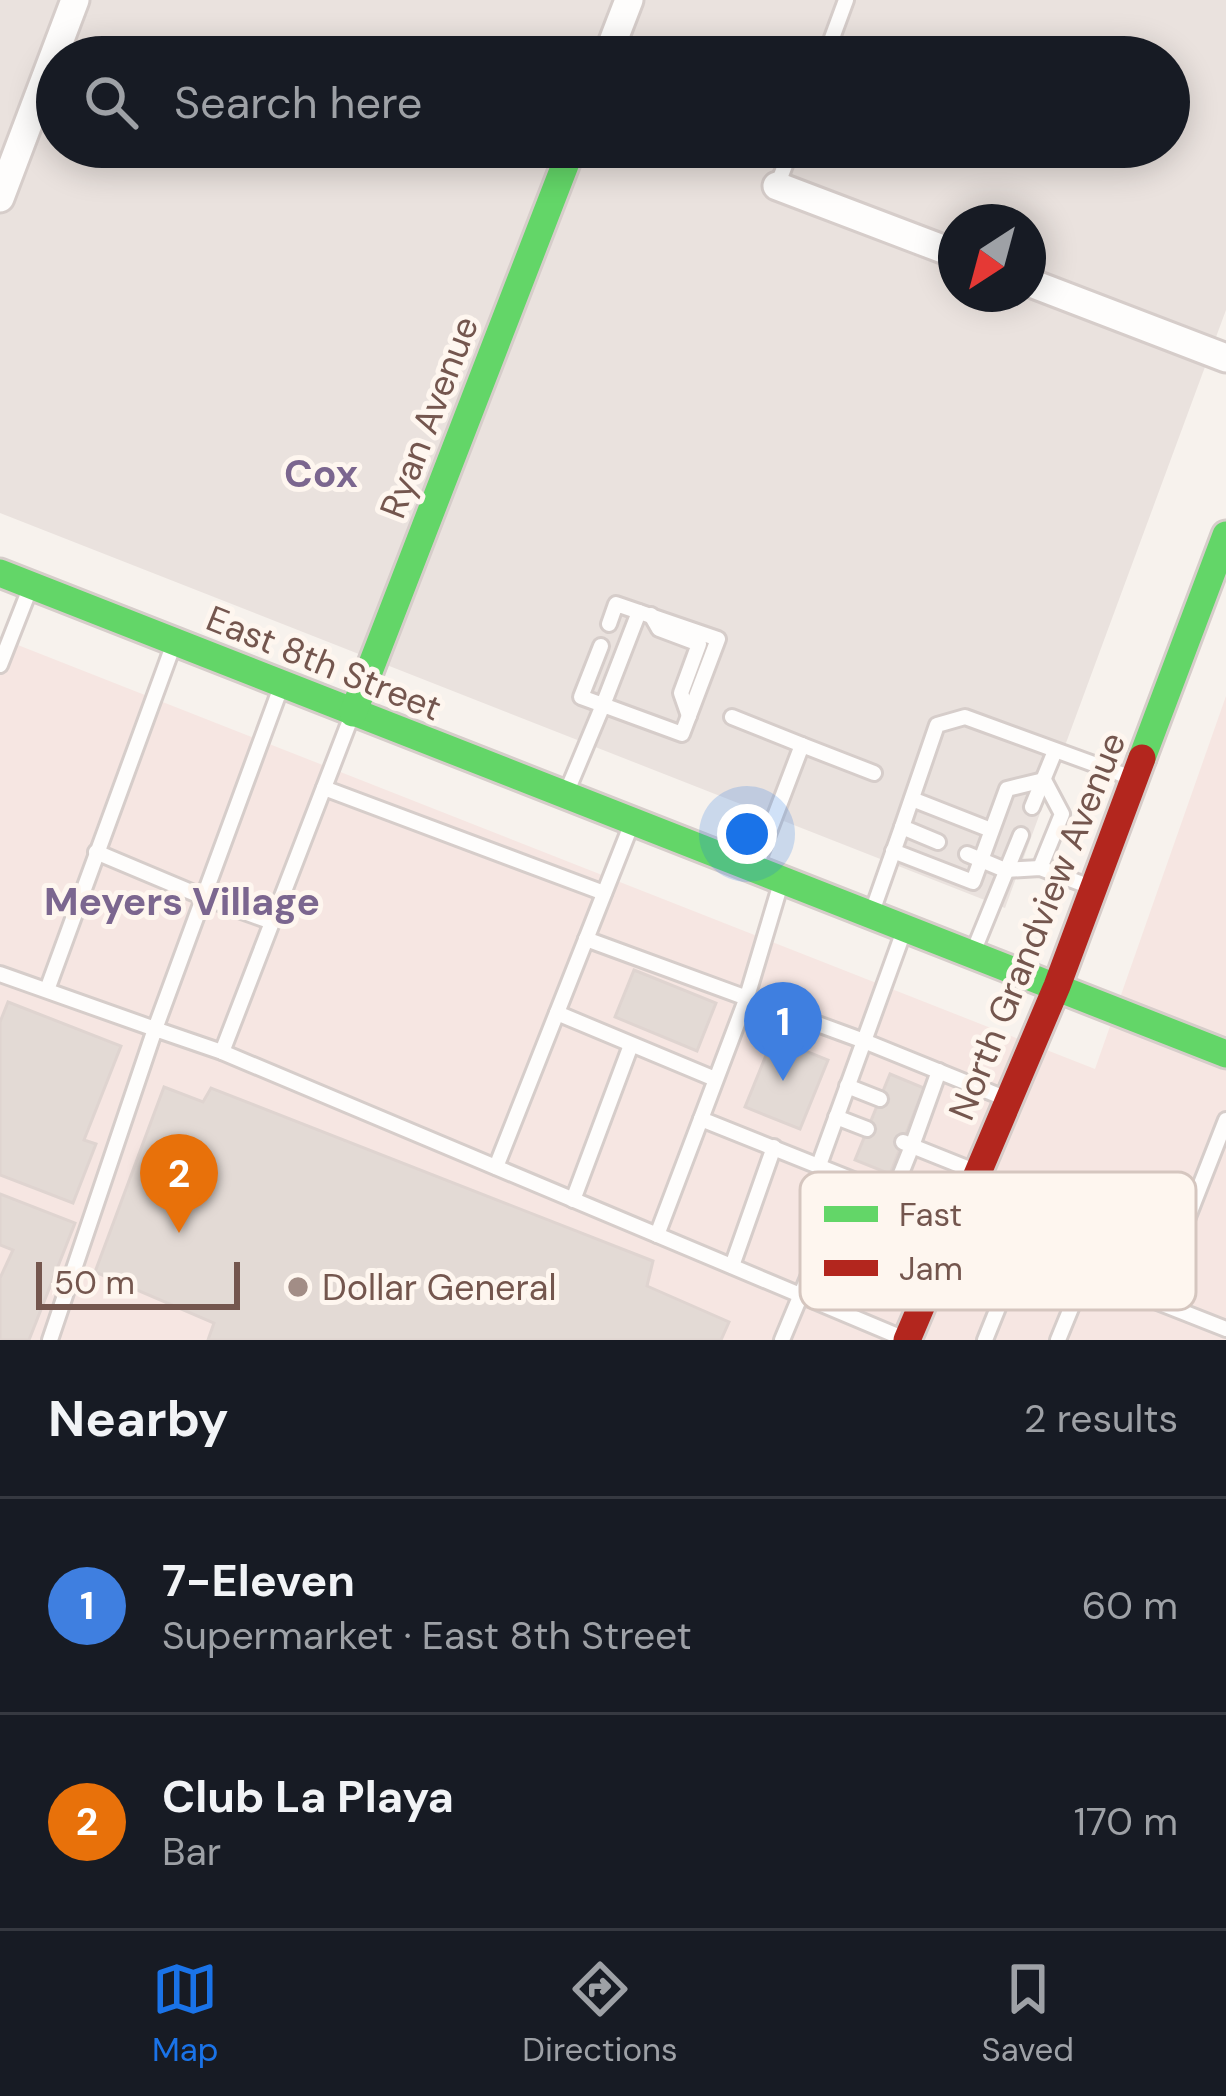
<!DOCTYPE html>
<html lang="en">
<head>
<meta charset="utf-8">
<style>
  :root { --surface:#171b24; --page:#242831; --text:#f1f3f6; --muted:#9ea1a6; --line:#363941; --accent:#1a73e8 }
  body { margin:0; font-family:"DM Sans",sans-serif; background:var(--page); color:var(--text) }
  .compass { position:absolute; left:938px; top:204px; width:108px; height:108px; border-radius:50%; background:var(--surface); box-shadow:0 6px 30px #0003; rotate:216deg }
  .scale { position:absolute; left:36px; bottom:30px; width:204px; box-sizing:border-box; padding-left:12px; border:6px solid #74564e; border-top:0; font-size:33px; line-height:42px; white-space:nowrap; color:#74564e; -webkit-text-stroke:9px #fef6ef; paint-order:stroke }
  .you { position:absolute; left:747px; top:834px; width:42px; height:42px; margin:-30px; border:9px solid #fff; border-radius:50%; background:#1a73e8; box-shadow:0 0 0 18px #1a73e833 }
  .badge { display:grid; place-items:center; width:78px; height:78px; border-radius:50%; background:var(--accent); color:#fff; font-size:39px; font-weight:700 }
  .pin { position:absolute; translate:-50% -99px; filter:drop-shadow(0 3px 6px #0008) }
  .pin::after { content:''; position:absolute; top:63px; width:42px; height:36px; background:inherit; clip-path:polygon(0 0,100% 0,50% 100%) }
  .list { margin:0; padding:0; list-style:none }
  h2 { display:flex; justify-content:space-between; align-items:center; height:156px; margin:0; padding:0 48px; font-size:51px }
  h2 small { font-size:39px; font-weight:400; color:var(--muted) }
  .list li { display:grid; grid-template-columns:78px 1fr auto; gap:36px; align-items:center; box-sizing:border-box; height:216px; padding:0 48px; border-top:3px solid var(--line) }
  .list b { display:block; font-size:45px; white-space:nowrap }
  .list p { margin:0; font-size:39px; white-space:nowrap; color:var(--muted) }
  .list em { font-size:39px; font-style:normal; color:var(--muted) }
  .icon { flex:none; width:66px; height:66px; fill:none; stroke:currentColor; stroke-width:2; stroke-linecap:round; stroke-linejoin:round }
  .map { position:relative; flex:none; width:1226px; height:1340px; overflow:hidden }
  .search { position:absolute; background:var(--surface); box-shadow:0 6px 30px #0003; left:36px; right:36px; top:36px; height:132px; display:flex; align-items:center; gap:30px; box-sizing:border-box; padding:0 42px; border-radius:66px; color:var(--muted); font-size:45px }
  .sheet { height:588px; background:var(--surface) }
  nav { display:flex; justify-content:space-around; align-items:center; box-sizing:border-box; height:168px; border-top:3px solid var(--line); background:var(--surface); font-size:33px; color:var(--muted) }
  nav a { display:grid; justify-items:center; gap:6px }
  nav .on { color:var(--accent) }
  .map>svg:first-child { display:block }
</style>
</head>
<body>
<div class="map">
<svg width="1226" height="1340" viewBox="0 0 1226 1340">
  <rect width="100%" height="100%" fill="#f7f2ed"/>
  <path fill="#f6e6e2" d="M0 638 1095 1069 1226 696V1340H0Z"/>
  <path fill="#eae2de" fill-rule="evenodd" d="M0 0H1226V310L1005 908 0 513ZM57 57H1169V147H57ZM956 222H1028V294H956Z"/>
  <g fill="#e3dad5" stroke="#dfd4d0" stroke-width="3">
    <path d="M634 970 716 1003 697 1051 615 1017Z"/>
    <path d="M8 1002 121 1046 84 1140 96 1144 73 1203 0 1175V1022Z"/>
    <path d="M773 1038 828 1060 800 1129 745 1107Z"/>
    <path d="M890 1074 924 1088 890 1174 855 1160Z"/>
    <path d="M164 1087 203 1102 211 1088 653 1261 647 1286 729 1322 721 1340H208L214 1323 95 1272Z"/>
    <path d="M0 1194 75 1223 29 1340H0V1278L13 1250 0 1245Z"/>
  </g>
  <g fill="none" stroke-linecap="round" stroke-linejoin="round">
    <defs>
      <g id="lane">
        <path d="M825 57 846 0"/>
        <path d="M777 186 792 147"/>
        <path d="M651 615 659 629 699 644 681 693 689 716"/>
        <path d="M601 646 581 697 603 705 639 612"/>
        <path d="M0 665 31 586"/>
        <path d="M732 717 802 745 756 866"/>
        <path d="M802 745 874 773"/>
        <path d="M324 788 604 893"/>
        <path d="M565 796 603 705 682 734 718 639 616 604 609 624"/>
        <path d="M912 799 991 830"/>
        <path d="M1032 807 1055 751"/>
        <path d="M938 842 902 827 937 725 965 717 1132 778"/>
        <path d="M893 851 973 882 1007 789 1044 780 1062 814 1040 868"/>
        <path d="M96 852 203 897 272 922"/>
        <path d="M967 854 1005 870 1040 868 1088 886"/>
        <path d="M781 883 746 1000 701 1119 1155 1301"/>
        <path d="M872 912 902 827"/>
        <path d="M586 939 864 1041 1002 1097"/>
        <path d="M974 950 1021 835"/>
        <path d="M0 974 155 1029 281 687"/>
        <path d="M47 990 173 646"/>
        <path d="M557 1013 715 1079"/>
        <path d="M222 1052 352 715"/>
        <path d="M939 1071 912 1146 972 1170"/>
        <path d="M847 1086 880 1099"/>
        <path d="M836 1117 867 1129"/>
        <path d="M1226 1120 1155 1301 1226 1329"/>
        <path d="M819 1165 905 928"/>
        <path d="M496 1167 632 823"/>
        <path d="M892 1196 912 1146 903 1142"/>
        <path d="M573 1200 631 1045"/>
        <path d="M657 1235 701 1119"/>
        <path d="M732 1266 774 1147"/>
        <path d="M50 1340 155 1029 222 1052 900 1337"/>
        <path d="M782 1340 849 1179"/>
        <path d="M985 1340 1022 1248"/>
        <path d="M1058 1340 1085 1274"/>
      </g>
      <g id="street">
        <path d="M607 57 629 0"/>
        <path d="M777 186 956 254"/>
        <path d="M0 198 75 0"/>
        <path d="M1028 282 1226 358"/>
      </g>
      <g id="fast">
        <path d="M0 573 1226 1054"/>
        <path d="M353 713 572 147"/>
        <path d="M1142 758 1226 535"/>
      </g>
      <path id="jam" d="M907 1340 1057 986 1142 758"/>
    </defs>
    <use href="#lane" stroke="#d6cdca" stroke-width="20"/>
    <use href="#street" stroke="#d6cdca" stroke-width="33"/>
    <use href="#fast" stroke="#d6cdca" stroke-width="33"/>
    <use href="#jam" stroke="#d6cdca" stroke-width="33"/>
    <use href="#lane" stroke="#fefdfc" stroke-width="14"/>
    <use href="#street" stroke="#fefdfc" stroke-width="27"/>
    <use href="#fast" stroke="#63d668" stroke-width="27"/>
    <use href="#jam" stroke="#b3261e" stroke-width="27"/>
  </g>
  <circle fill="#a28d86" stroke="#fef6ef" stroke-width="4.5" cx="298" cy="1287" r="12"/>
  <g text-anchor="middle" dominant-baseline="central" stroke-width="10" stroke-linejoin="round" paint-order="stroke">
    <g font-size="36" fill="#74564e" stroke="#fef6ef">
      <text transform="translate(429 417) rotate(-69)">Ryan Avenue</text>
      <text transform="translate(324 663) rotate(22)">East 8th Street</text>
      <text transform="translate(1037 926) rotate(-68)">North Grandview Avenue</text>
    </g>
    <g font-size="36" fill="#74564e" stroke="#fef6ef" text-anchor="start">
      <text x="322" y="1287">Dollar General</text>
    </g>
    <g font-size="39" font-weight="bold" fill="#7b668f" stroke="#fef6ef">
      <text x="321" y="473">Cox</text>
      <text x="182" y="901">Meyers Village</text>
    </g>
  </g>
  <rect x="800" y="1172" width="396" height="138" rx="18" fill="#fef6ef" stroke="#d5c6bf" stroke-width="3"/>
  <rect x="824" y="1206" width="54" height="16" fill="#63d668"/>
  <rect x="824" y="1260" width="54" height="16" fill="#b3261e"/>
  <g font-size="33" fill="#74564e">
    <text x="899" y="1226">Fast</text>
    <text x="899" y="1280">Jam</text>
  </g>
</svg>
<svg class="compass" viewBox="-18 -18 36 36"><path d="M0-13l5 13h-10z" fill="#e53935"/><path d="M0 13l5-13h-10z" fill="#9ea1a6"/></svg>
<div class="scale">50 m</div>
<div class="you"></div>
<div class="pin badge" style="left:783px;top:1081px;background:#3f7fe0">1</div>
<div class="pin badge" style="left:179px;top:1233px;background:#e8710a">2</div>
<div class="search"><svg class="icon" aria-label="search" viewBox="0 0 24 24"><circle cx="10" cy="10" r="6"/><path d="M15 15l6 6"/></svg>Search here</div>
</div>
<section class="sheet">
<h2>Nearby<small>2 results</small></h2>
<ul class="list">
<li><span class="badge" style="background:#3f7fe0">1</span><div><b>7-Eleven</b><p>Supermarket · East 8th Street</p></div><em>60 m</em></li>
<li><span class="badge" style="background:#e8710a">2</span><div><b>Club La Playa</b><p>Bar</p></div><em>170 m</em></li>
</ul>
</section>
<nav>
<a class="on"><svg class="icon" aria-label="map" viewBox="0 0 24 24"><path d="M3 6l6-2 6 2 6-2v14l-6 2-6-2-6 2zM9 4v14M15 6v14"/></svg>Map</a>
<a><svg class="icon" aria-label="directions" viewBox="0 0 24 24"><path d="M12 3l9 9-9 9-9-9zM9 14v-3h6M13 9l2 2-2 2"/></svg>Directions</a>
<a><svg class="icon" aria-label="saved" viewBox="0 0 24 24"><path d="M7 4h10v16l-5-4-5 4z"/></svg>Saved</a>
</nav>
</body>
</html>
